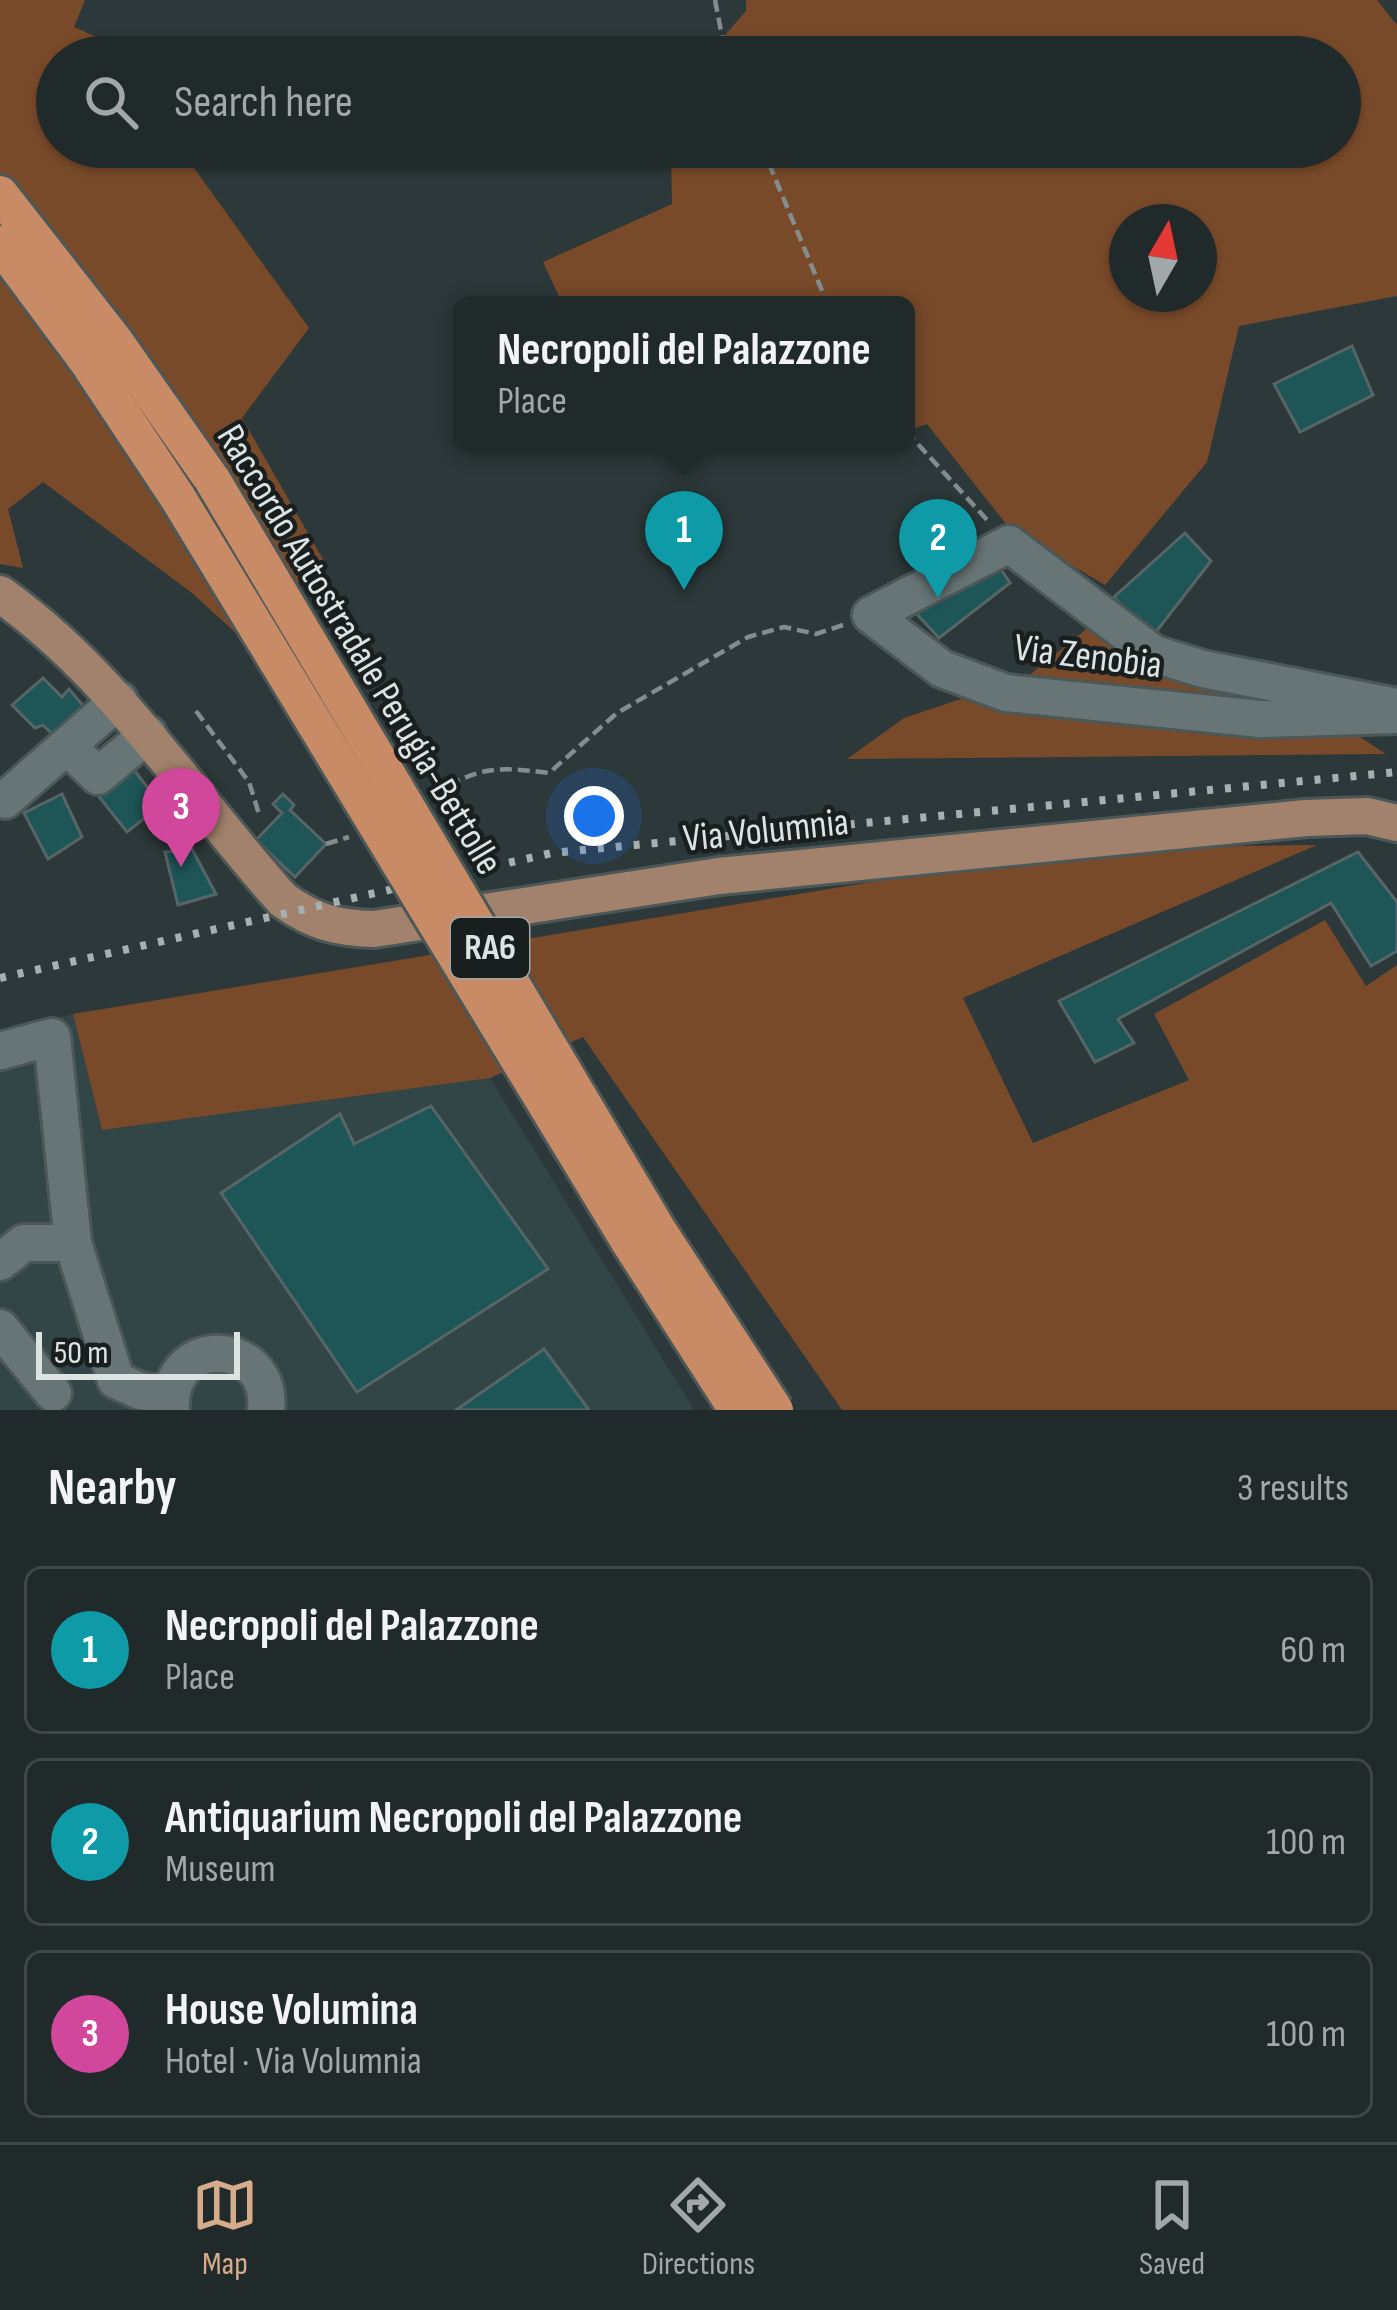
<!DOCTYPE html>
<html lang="en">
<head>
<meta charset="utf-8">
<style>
  :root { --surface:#212a2b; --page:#293233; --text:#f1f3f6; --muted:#a2a7a9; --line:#3e4647; --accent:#d6ab8b }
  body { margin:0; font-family:"Sofia Sans Condensed",sans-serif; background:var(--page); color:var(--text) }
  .compass { position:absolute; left:1109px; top:204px; width:108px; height:108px; border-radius:50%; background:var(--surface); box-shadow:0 3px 9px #0004; rotate:9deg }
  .scale { position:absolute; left:36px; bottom:30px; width:204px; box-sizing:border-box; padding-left:12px; border:6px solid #dce3e3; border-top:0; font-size:33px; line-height:42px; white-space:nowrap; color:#dce3e3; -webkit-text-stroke:9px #191e1f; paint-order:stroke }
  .you { position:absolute; left:594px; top:816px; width:42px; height:42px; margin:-30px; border:9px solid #fff; border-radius:50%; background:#1a73e8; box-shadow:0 0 0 18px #1a73e833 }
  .badge { display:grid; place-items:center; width:78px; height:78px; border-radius:50%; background:var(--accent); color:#fff; font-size:39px; font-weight:700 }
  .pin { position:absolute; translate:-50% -99px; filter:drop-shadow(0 3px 6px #0008) }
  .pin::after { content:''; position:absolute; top:63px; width:42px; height:36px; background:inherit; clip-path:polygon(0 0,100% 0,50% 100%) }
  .popup { position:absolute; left:453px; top:296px; width:462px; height:156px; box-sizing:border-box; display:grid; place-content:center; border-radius:18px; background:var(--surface); filter:drop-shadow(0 3px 9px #0005); font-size:39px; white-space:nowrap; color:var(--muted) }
  .popup b { font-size:45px; color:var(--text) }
  .popup::after { content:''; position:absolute; left:50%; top:100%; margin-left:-24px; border:24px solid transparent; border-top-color:var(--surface) }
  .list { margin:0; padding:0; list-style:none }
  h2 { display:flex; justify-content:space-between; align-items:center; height:156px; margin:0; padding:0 48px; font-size:51px }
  h2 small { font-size:39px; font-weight:400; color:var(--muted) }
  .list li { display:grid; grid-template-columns:78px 1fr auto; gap:36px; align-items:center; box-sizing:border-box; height:168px; margin:0 24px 24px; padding:0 24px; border:3px solid var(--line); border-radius:18px }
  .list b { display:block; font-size:45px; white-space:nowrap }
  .list p { margin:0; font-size:39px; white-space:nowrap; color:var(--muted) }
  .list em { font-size:39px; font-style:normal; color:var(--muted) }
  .icon { flex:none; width:66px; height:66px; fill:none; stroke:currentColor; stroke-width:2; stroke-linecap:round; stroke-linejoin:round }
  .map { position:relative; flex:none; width:1397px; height:1410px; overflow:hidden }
  .search { position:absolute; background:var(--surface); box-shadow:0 3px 9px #0004; left:36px; right:36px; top:36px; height:132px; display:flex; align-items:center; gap:30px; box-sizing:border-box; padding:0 42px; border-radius:66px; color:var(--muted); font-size:45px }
  .sheet { height:732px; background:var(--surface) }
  nav { display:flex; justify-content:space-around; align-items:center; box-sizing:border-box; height:168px; border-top:3px solid var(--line); background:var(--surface); font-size:33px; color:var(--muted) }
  nav a { display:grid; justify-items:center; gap:6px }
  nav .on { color:var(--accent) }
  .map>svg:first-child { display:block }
</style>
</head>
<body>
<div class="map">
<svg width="1397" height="1410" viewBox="0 0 1397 1410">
  <rect width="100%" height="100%" fill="#2c3839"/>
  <path fill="#324647" d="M73 1014 102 1130 490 1078 694 1410H0V1031Z"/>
  <g fill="#794a2a" fill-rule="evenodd">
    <path d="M0 0H85L74 27 101 39 114 57H57V147H179L309 328 242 418 324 561 238 635 192 593 43 482 8 509 23 568 0 564Z"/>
    <path d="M746 0H1377L1397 25V296L1239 326 1207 462 1105 585 1010 529 927 424 906 431V305H563L543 262 672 204 671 147H1340V57H706L746 11ZM1127 222H1199V294H1127Z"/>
    <path d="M1089 627 1299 697 1386 754 847 759 904 718 1027 677Z"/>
    <path d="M1317 845 963 998 1033 1143 1189 1080 1154 1014 1325 920 1366 986 1397 965V1410H842L583 1037 490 1078 102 1130 73 1014 980 864 1240 846Z"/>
  </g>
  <g fill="#1e5557" stroke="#586566" stroke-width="3">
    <path d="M1352 346 1373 395 1300 432 1274 384Z"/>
    <path d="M1185 533 1211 561 1152 637 1114 597Z"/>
    <path d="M996 562 1010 583 939 638 914 611Z"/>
    <path d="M43 678 62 697 69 689 91 715 67 724 52 734 43 725 35 728 12 705Z"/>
    <path d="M131 766 161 805 127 832 96 793Z"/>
    <path d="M62 794 82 837 48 859 24 813Z"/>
    <path d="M283 794 294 805 290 810 326 844 295 877 256 840 282 813 273 804Z"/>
    <path d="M192 849 216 894 178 905 165 852Z"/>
    <path d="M1358 852 1397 902V951L1371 966 1331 903 1118 1019 1134 1043 1095 1062 1059 1001Z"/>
    <path d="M431 1106 548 1269 357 1392 221 1193 340 1114 354 1144Z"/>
    <path d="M544 1349 589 1410H456Z"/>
  </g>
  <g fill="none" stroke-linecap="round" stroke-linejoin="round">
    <defs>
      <g id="minor">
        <path d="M1397 707 1203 669 1154 654 1009 544 871 615 942 669 1006 693 1260 719 1397 715"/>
        <path d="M69 748 98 776 148 734"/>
        <path d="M5 800 119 700"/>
        <path d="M0 1051 52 1037 73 1243 116 1380 140 1391 170 1396"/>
        <path d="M0 1262 24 1243H73"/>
        <path d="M0 1328 53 1393"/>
        <path d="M171 1410C166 1332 274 1338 266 1410"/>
      </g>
      <path id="major" d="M0 594C116 677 189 795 283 900 314 922 336 928 374 929L719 876 1306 818 1367 816 1397 823"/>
      <g id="highway">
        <path d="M0 194 115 341 213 481"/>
        <path d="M0 244 87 361 178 498"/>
      </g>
    </defs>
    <use href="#minor" stroke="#4c5757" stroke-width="42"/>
    <use href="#major" stroke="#4c5757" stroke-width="42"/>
    <use href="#highway" stroke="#4c5757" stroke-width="42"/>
    <g stroke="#848d8e" stroke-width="4.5" stroke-dasharray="12 6" stroke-linecap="butt">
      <path d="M715 0 726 57"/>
      <path d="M762 147 828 305"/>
      <path d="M906 431 989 522"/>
      <path d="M196 711 249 782 259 814"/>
      <path d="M433 794C479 767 497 766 549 773L617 713 748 637 784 627 816 634 843 625"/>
      <path d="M326 844 349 837"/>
    </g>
    <use href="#minor" stroke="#687576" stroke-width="36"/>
    <use href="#major" stroke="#a2826c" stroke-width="36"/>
    <use href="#highway" stroke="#c88b65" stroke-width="36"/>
    <path stroke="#a7b0b0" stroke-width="8" stroke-dasharray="6 12" stroke-linecap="butt" d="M0 978 552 853 1397 772"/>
    <defs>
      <g id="highway-bridge">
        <path d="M213 481 658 1230 775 1410"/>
        <path d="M178 498 628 1240 737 1410"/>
      </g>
    </defs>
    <use href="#highway-bridge" stroke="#4c5757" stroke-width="42" stroke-linecap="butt"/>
    <use href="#highway-bridge" stroke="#c88b65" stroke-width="36"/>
  </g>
  <g text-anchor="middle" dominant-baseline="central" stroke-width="9" stroke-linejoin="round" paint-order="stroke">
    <rect fill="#191e1f" stroke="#a2a8a8" stroke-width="3" x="451" y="918" width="78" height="60" rx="9"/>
    <g font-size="36" font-weight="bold" fill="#dce3e3">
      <text x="490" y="948">RA6</text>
    </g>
    <g font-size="39" fill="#dce3e3" stroke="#191e1f">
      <text transform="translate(359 650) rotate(59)">Raccordo Autostradale Perugia-Bettolle</text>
      <text transform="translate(1088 657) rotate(7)">Via Zenobia</text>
      <text transform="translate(766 831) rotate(-6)">Via Volumnia</text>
    </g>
  </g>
</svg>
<svg class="compass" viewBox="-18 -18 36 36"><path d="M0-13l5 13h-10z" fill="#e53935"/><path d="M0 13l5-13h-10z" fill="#a2a7a9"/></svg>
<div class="scale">50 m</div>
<div class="you"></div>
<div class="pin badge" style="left:684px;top:590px;background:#0f9aa8">1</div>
<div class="popup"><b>Necropoli del Palazzone</b>Place</div>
<div class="pin badge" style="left:938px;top:598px;background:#0f9aa8">2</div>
<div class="pin badge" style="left:181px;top:867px;background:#d1479c">3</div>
<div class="search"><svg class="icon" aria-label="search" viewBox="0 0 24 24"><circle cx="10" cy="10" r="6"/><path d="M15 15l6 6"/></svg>Search here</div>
</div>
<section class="sheet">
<h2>Nearby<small>3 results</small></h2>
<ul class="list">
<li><span class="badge" style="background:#0f9aa8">1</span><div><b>Necropoli del Palazzone</b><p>Place</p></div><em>60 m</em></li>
<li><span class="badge" style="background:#0f9aa8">2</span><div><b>Antiquarium Necropoli del Palazzone</b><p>Museum</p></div><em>100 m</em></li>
<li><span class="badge" style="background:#d1479c">3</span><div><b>House Volumina</b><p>Hotel · Via Volumnia</p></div><em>100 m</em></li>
</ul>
</section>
<nav>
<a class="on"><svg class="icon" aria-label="map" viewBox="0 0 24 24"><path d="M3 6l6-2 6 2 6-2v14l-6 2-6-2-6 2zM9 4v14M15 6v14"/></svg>Map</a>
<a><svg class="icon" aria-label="directions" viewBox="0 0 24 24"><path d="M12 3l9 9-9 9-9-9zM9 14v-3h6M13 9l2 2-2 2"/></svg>Directions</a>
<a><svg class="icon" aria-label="saved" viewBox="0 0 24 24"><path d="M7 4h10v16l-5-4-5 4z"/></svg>Saved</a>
</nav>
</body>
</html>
